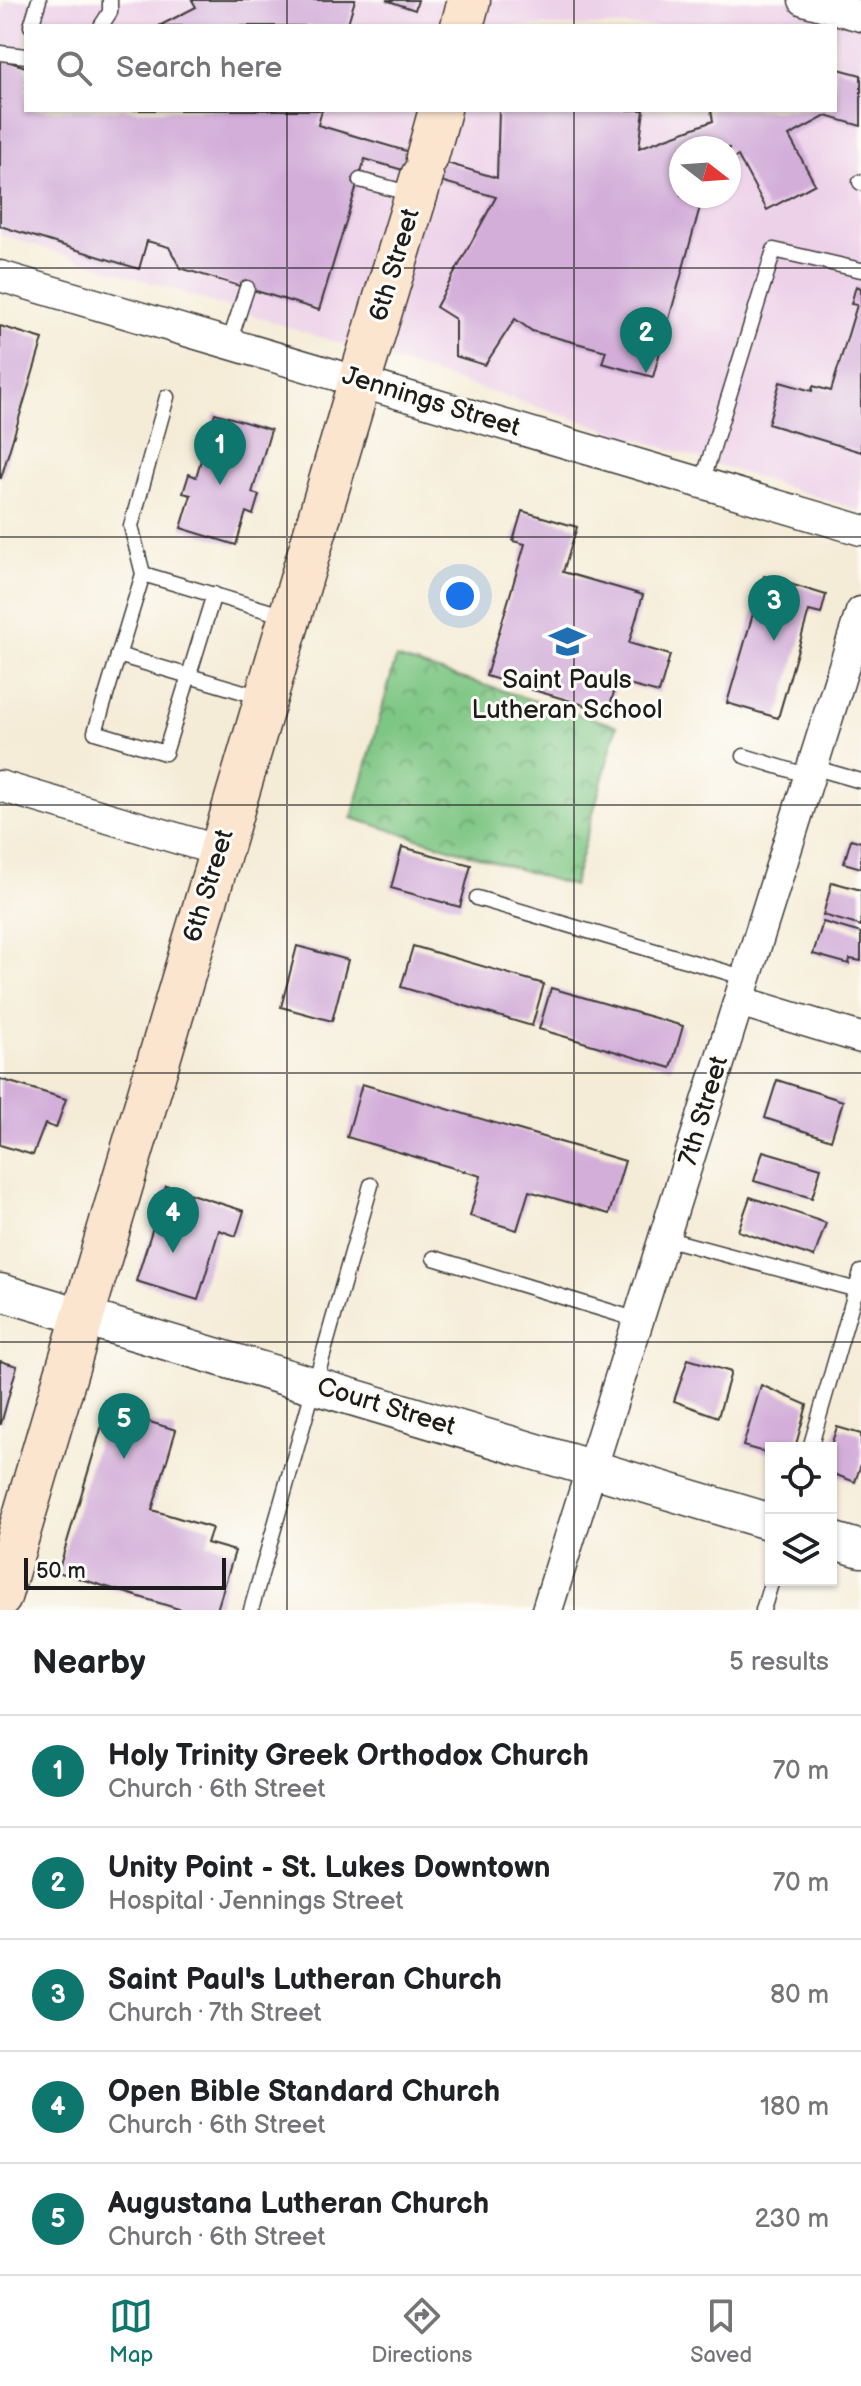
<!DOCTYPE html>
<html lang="en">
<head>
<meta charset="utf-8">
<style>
  :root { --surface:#fff; --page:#f2f2f2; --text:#202124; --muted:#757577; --line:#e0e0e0; --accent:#0f766e }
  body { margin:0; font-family:"Balsamiq Sans",sans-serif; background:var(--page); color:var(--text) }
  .controls { position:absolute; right:24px; bottom:24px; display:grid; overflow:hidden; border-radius:0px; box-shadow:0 2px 6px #0004 }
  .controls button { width:72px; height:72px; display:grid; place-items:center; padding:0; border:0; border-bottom:2px solid var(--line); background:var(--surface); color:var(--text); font:40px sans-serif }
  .compass { position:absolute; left:669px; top:136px; width:72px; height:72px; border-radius:50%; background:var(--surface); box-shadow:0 2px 6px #0004; rotate:107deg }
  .scale { position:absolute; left:24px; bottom:20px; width:202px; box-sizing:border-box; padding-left:8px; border:4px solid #1c1c1c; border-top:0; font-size:22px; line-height:28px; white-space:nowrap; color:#1c1c1c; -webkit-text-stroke:6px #fdfcf7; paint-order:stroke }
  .you { position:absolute; left:460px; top:596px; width:28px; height:28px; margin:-20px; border:6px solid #fff; border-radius:50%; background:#1a73e8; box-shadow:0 0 0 12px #1a73e833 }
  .badge { display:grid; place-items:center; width:52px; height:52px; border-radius:50%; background:var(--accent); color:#fff; font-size:26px; font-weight:700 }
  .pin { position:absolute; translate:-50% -66px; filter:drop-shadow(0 2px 4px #0008) }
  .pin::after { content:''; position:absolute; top:42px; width:28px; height:24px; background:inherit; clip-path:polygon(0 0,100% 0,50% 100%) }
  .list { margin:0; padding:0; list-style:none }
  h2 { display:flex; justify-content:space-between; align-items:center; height:104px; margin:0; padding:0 32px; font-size:34px }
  h2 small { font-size:26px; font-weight:400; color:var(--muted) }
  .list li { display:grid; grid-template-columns:52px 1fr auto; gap:24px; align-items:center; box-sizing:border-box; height:112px; padding:0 32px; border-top:2px solid var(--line) }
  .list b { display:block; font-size:30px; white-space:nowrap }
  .list p { margin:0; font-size:26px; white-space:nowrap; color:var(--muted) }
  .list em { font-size:26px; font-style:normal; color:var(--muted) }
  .icon { flex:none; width:44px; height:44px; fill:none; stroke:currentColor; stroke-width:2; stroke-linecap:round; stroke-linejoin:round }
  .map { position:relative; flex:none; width:861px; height:1610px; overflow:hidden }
  .search { position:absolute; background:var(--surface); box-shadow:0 2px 6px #0004; left:24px; right:24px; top:24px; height:88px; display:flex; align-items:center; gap:20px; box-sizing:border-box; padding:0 28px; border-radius:0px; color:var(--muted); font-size:30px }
  .sheet { height:664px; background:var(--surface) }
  nav { display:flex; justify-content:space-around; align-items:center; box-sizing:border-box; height:112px; border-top:2px solid var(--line); background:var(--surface); font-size:22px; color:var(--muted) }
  nav a { display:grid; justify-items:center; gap:4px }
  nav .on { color:var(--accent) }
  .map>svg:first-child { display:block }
</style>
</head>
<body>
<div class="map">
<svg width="861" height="1610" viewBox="0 0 861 1610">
  <defs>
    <pattern id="park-crowns" width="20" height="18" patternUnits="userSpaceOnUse" patternTransform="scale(2)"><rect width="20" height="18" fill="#7ec683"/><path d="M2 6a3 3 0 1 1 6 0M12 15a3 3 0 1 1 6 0" fill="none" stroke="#66a06a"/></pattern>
  </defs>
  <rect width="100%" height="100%" fill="#fdfcf7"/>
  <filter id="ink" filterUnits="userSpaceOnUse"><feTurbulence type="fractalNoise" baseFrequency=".0125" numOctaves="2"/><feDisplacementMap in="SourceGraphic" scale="16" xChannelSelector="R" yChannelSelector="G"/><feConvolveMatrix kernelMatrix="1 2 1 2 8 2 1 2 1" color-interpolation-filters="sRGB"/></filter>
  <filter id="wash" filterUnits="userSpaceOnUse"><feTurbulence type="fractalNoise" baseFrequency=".006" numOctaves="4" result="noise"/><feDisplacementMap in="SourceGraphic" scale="32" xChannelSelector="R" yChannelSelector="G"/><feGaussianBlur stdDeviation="1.8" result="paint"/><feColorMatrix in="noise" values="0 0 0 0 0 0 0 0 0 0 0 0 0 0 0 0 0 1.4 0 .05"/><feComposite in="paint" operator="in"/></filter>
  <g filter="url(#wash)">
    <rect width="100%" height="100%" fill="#f5ecd7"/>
    <path fill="#edd1e9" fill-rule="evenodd" d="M6 0H861V511L0 234V21ZM26 26H835V110H26ZM681 148H729V196H681Z"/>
    <path fill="url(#park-crowns)" stroke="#4d7150" stroke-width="2" d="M396 658 617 726 573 886 352 818Z"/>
    <g id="blocks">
      <g fill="#d3aed9">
        <path d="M192 0H355L347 26H159L196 7Z"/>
        <path d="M386 0H418L415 10Z"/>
        <path d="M0 59 26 67V110H322L318 125 497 178 499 110H644L639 148 713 121 711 110H835V68L861 75V126L826 116 789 136 815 184 767 210 738 156 729 161V148H681V196H703L653 377 602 363 606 351 532 331 515 319 485 365 455 356V319L436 307 496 197 365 159 319 310 180 268 169 247 147 241 139 269 0 226Z"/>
        <path d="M856 286 861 288V452L768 424 780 382 812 391 813 386 831 391 857 305 851 304Z"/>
        <path d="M0 326 43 339 1 478H0Z"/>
        <path d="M215 413 271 430 252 493 259 495 253 515 246 512 236 545 181 528 191 495 183 493 189 474 196 477Z"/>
        <path d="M522 511 577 527 563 572 643 595 629 643 670 655 659 693 617 682 608 712 486 676 525 544 513 541Z"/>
        <path d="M764 576 826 595 821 614 809 611 778 718 727 703Z"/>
        <path d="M851 839 861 842V868L844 863Z"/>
        <path d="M402 847 471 865 460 907 391 888Z"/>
        <path d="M832 882 861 890V926L823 915Z"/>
        <path d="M823 922 861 933V961L850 959 849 964 813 954Z"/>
        <path d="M297 946 348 960 332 1021 281 1007Z"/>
        <path d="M413 946 544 984 532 1026 401 987Z"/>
        <path d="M551 988 683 1026 671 1068 539 1029Z"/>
        <path d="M0 1079 66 1099 56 1128 45 1124 33 1155 0 1145Z"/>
        <path d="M777 1080 843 1101 831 1140 765 1118Z"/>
        <path d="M362 1084 625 1161 609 1214 529 1191 517 1230 470 1216 481 1176 347 1137Z"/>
        <path d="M763 1151 821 1168 812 1198 754 1181Z"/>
        <path d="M166 1186 244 1211 236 1236 219 1230 198 1300 136 1281Z"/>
        <path d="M750 1197 826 1223 814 1257 738 1231Z"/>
        <path d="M688 1359 731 1372 718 1417 674 1401Z"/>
        <path d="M0 1361 17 1366 1 1424H0Z"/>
        <path d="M761 1385 807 1405 795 1448H771V1454L743 1446Z"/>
        <path d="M107 1409 176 1430 152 1510 212 1528 207 1543 235 1551 217 1610H182L58 1572Z"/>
        <path d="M837 1427 861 1434V1464L855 1482 831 1473 830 1448Z"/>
      </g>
    </g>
  </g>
  <g filter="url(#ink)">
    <use href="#blocks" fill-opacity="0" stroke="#3d3b38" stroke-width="2"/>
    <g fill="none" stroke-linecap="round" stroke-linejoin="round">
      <defs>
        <g id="service">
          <path d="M31 26 39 0"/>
          <path d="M101 26 110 12V0"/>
          <path d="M0 53 26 56"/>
          <path d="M360 180 412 194"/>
          <path d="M860 182 861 183"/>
          <path d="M229 343 247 288"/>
          <path d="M167 397 131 526 143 574 95 732 165 753 214 594"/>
          <path d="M702 483 774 250 861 270"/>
          <path d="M143 574 285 616"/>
          <path d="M118 655 264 698"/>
          <path d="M744 756 809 776"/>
          <path d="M812 767 861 781"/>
          <path d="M477 898 746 978"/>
          <path d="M664 1238 861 1291"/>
          <path d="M434 1258 638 1320"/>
          <path d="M810 1448 861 1272"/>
          <path d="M251 1610 371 1185"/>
          <path d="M763 1610 772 1580"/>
        </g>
        <g id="minor">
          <path d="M804 0 861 16"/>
          <path d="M0 276 861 530"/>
          <path d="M0 786 220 851"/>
          <path d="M739 1001 861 1038"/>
          <path d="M547 1610 861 612"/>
        </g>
        <g id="tertiary">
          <path d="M0 1292 771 1522"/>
          <path d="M831 1540 861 1549"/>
        </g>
        <g id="secondary">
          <path d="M462 26 469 0"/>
          <path d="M427 157 440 110"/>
          <path d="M0 1597 360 380 422 176"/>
        </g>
      </defs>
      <use href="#service" stroke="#3d3b38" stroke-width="17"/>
      <use href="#minor" stroke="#3d3b38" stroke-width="33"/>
      <use href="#tertiary" stroke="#3d3b38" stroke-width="39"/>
      <use href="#secondary" stroke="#3d3b38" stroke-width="45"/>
      <use href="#service" stroke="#fff" stroke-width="14"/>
      <use href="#minor" stroke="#fff" stroke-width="30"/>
      <use href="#tertiary" stroke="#fff" stroke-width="36"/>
      <use href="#secondary" stroke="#fce5cf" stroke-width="42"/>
    </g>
  </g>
  <path fill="none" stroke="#1c1c1c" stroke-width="2" stroke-opacity="0.55" d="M287 0V26M574 0V26M287 110V1610M574 110V1610M0 268H861M0 537H861M0 805H861M0 1073H861M0 1342H861"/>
  <defs>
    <symbol id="school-bare" viewBox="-9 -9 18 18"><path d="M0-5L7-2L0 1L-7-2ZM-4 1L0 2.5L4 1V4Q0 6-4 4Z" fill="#1f6fb2" stroke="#fdfcf7" stroke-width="2.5" paint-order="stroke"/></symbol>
  </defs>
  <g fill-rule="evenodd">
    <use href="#school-bare" x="542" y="616" width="51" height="51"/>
  </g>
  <g text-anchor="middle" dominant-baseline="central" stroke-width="6" stroke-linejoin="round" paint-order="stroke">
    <g font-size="26" fill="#1c1c1c" stroke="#fdfcf7">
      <text transform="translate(395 265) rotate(-73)">6th Street</text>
      <text transform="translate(431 402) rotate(17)">Jennings Street</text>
      <text transform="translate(209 886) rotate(-73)">6th Street</text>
      <text transform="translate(704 1111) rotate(-73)">7th Street</text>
      <text transform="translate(386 1407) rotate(17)">Court Street</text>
    </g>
    <g font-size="26" fill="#1c1c1c" stroke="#fdfcf7">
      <text x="567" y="680">Saint Pauls<tspan x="567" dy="30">Lutheran School</tspan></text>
    </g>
  </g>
</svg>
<div class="controls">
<button><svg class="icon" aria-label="locate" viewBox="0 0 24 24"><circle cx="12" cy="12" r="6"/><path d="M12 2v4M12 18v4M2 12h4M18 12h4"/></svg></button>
<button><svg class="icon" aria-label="layers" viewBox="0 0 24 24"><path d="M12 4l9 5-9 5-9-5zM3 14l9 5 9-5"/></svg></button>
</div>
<svg class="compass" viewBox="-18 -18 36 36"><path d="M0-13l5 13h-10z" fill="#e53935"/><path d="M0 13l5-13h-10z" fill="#757577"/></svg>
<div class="scale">50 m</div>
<div class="you"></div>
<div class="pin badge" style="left:220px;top:485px">1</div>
<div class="pin badge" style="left:646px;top:373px">2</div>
<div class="pin badge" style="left:774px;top:641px">3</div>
<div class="pin badge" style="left:173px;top:1253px">4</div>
<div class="pin badge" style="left:124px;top:1459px">5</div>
<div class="search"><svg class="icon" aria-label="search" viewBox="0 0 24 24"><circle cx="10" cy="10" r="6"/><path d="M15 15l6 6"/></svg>Search here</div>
</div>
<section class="sheet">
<h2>Nearby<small>5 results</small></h2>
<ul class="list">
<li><span class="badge">1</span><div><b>Holy Trinity Greek Orthodox Church</b><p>Church · 6th Street</p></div><em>70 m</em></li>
<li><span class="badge">2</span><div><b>Unity Point - St. Lukes Downtown</b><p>Hospital · Jennings Street</p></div><em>70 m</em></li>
<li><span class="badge">3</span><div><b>Saint Paul's Lutheran Church</b><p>Church · 7th Street</p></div><em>80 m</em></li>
<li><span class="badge">4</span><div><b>Open Bible Standard Church</b><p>Church · 6th Street</p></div><em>180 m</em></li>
<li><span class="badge">5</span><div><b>Augustana Lutheran Church</b><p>Church · 6th Street</p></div><em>230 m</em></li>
</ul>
</section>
<nav>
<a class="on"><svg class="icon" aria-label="map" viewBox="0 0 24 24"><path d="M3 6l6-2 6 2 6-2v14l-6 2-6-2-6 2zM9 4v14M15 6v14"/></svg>Map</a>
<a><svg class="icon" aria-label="directions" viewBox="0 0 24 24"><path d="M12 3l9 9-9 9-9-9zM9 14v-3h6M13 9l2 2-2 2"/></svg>Directions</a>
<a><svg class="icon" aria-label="saved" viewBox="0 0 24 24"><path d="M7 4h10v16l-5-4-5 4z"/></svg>Saved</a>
</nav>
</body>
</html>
